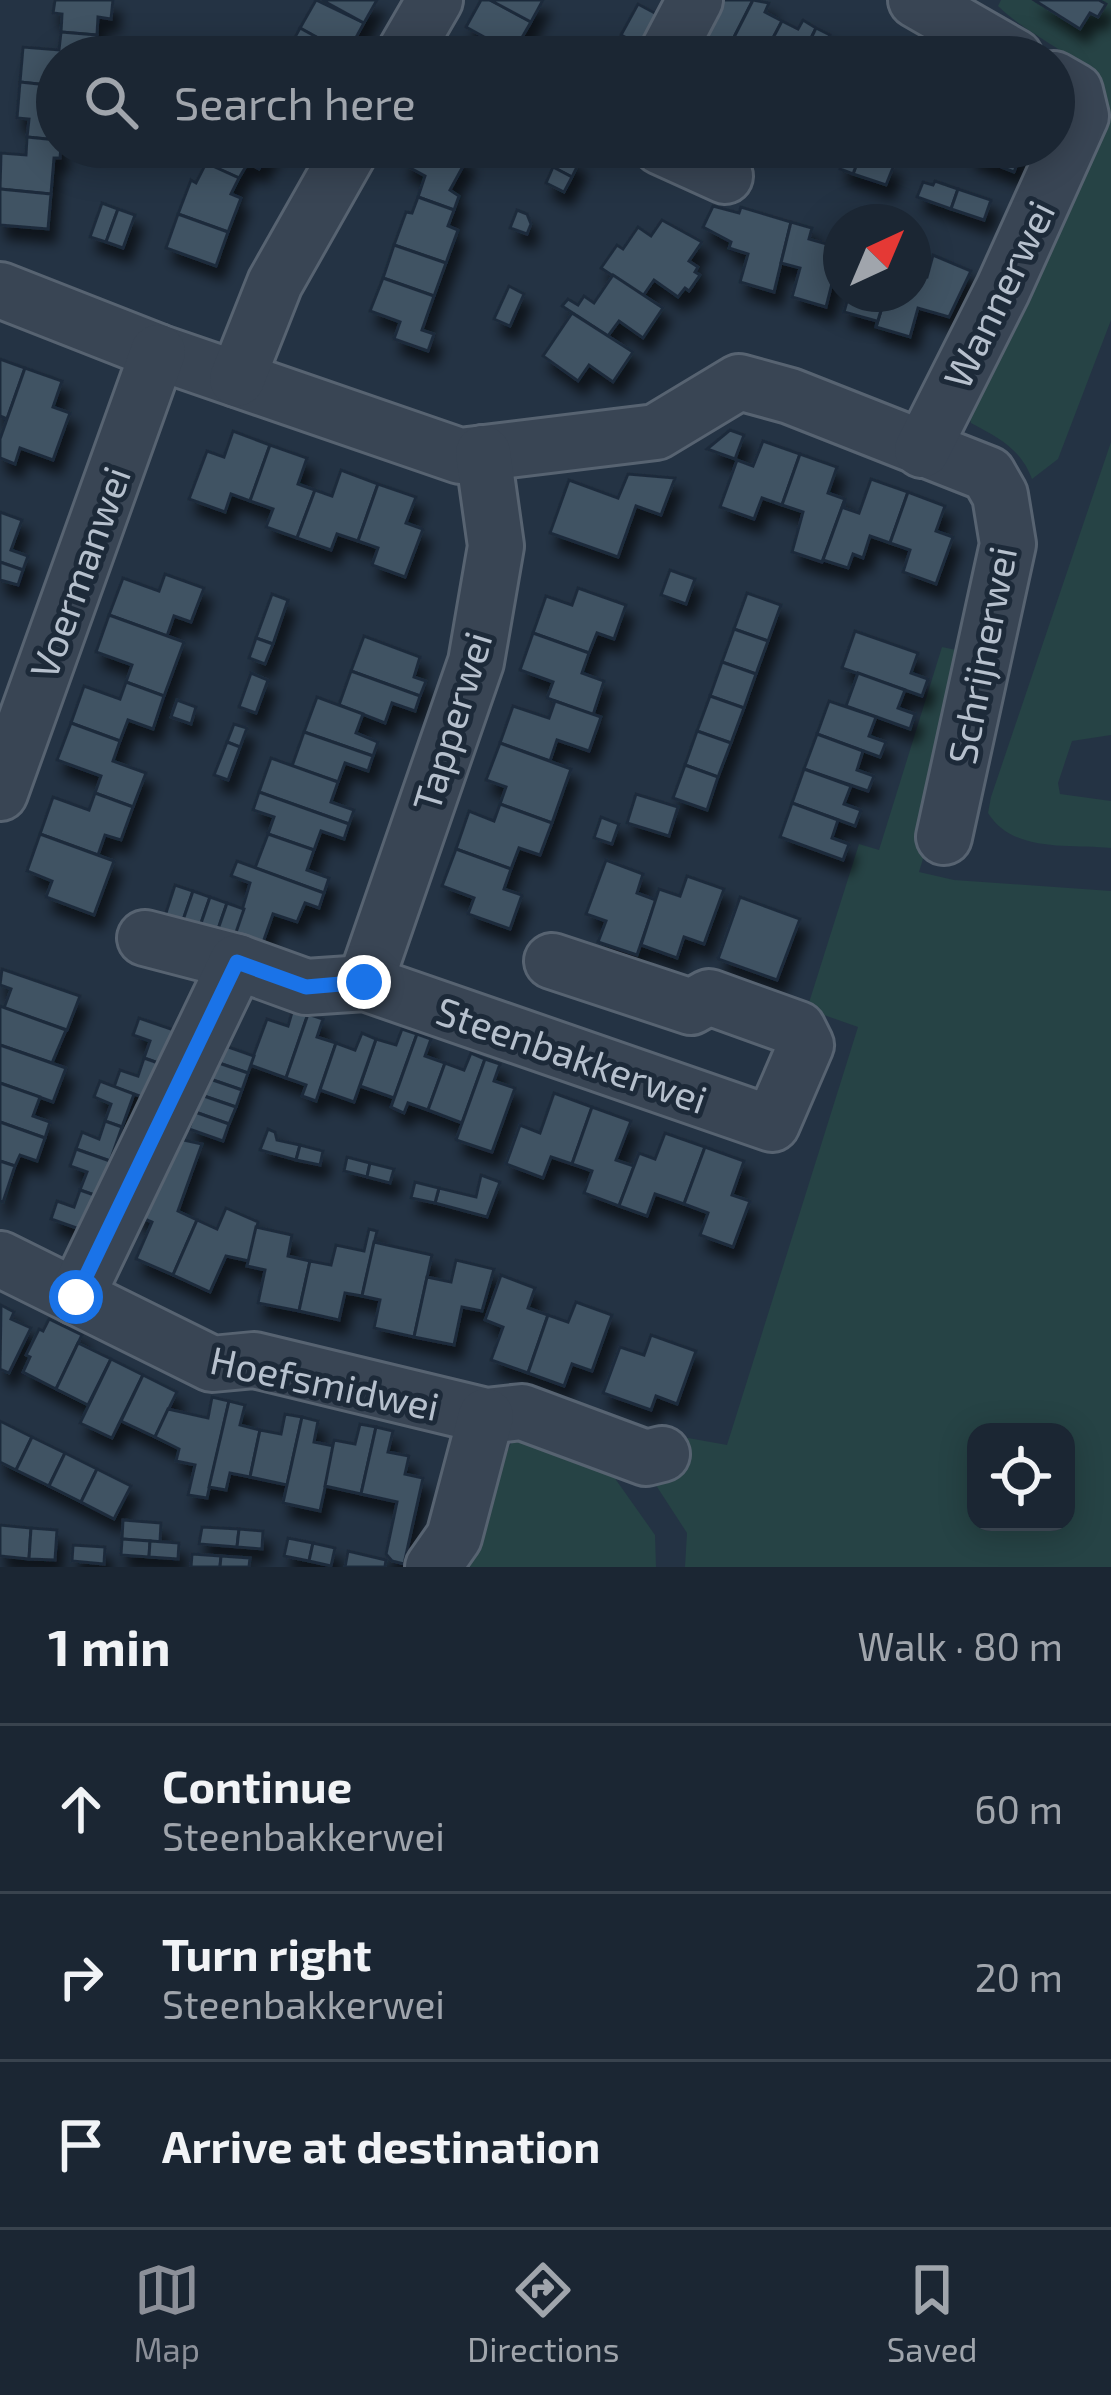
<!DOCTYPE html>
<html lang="en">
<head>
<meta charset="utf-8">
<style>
  :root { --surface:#1b2633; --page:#242e3b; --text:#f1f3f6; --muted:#a0a5ac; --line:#39434e; --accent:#8c9099 }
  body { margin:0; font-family:"Exo 2",sans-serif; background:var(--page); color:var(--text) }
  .controls { position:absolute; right:36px; bottom:36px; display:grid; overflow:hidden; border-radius:24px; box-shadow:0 6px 30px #0003 }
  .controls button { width:108px; height:108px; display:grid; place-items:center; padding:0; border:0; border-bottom:3px solid var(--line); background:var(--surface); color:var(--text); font:60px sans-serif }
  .compass { position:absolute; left:823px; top:204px; width:108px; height:108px; border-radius:50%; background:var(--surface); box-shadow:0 6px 30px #0003; rotate:44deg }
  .stop { position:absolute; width:36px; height:36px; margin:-27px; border:9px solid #1a73e8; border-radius:50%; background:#fff }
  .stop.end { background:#1a73e8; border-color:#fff; box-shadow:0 3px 12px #0008 }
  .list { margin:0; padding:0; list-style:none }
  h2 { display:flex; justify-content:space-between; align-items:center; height:156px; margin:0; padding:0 48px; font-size:51px }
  h2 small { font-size:39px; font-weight:400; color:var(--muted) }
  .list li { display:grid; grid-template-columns:78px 1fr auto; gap:36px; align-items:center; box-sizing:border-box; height:168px; padding:0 48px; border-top:3px solid var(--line) }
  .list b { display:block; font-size:45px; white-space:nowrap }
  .list p { margin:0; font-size:39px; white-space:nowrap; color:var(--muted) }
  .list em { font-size:39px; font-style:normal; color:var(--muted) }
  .icon { flex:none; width:66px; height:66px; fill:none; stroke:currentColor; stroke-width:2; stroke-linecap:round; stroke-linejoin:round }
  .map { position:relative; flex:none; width:1111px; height:1567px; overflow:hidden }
  .search { position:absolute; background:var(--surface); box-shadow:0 6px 30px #0003; left:36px; right:36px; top:36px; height:132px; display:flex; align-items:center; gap:30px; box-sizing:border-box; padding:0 42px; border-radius:66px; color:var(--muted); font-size:45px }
  .sheet { height:660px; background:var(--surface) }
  nav { display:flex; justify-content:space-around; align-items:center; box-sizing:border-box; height:168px; border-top:3px solid var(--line); background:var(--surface); font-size:33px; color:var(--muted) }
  nav a { display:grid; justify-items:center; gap:6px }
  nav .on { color:var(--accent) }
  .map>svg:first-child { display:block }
</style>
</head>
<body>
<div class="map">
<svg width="1111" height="1567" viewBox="0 0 1111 1567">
  <defs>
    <filter id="shadow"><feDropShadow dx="7" dy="13" stdDeviation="6" flood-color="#0009"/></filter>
  </defs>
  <rect width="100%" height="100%" fill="#243344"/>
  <g fill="#264345" fill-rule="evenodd">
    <path d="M1001 0H1111V320L1058 459 1032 479C1020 448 999 438 971 423L968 411 1104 101V86C1074 52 1030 37 998 6Z"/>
    <path d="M1111 442V735L1072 741 1058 783 1060 794 1111 801V848C1068 844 1013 853 988 813L991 797Z"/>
    <path d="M942 647 984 656 919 872 954 880 1111 891V1567H685L687 1533 650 1476 660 1433 727 1445 858 1027 807 1009 859 844 879 850ZM976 1432H1066V1522H976Z"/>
    <path d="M517 1431 614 1477 655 1535 656 1567H446L460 1550Z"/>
  </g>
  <g fill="#3f5264" stroke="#1f2c3b" stroke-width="3" filter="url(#shadow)">
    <path d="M55 0H113L111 19 98 17 97 35 61 32 62 14 53 13Z"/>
    <path d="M316 0 364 23 347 54 300 28Z"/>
    <path d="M322 0H377L364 23Z"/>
    <path d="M481 0H490L531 22 513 53 466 27Z"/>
    <path d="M490 0H543L531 22Z"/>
    <path d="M714 0H753L726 53 694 37Z"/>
    <path d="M753 0 769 3 765 12 782 21 763 57H733L726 53Z"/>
    <path d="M1034 0H1099L1106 4 1098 17 1090 13 1080 29Z"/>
    <path d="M638 4 664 18 648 49 621 35Z"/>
    <path d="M803 20 816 28 802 57H763L782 21 798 29Z"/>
    <path d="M300 28 347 54 346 57H284Z"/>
    <path d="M816 28 830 35 826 43 844 53 841 57H802Z"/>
    <path d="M61 32 97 35 94 57H57V86L20 82 23 47 59 50Z"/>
    <path d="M472 41 498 56 499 57H463Z"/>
    <path d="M20 82 57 86V140L27 137 29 119 17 118Z"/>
    <path d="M27 137 57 140V147H61L60 158H54L51 194 0 189 1 153 26 155Z"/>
    <path d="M216 147H272L259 169 248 163 239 178 206 163Z"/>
    <path d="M413 147H446L467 159 450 190 459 196 454 210 418 197 425 176 403 164Z"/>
    <path d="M863 147 871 158 894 165 886 185 853 174Z"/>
    <path d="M973 147H1018L1023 149 1014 172 970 155Z"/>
    <path d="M561 153 579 163 572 177 553 167Z"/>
    <path d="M845 153 859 158 853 174 840 169Z"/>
    <path d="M206 163 239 178 231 194 241 198 228 232 178 214 191 180 196 183Z"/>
    <path d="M553 167 572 177 564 192 546 183Z"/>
    <path d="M935 181 958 189 951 209 917 197 923 182 933 185Z"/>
    <path d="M0 189 51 194 48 229 0 225Z"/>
    <path d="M958 189 991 200 984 220 951 209Z"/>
    <path d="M418 197 454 210 448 226 458 230 446 263 394 245 406 212 412 213Z"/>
    <path d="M102 203 118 209 106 242 90 237Z"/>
    <path d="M713 206 739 213 741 207 791 222 774 292 740 282 748 254 729 248 731 242 703 227Z"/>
    <path d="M118 209 135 215 123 248 106 242Z"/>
    <path d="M517 210 527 214 531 224 527 234 510 228Z"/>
    <path d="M178 214 228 232 216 266 166 248Z"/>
    <path d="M662 220 702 242 689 261 698 267 695 272 700 275 689 291 685 288 678 297 654 280 643 296 601 268 617 245 623 249 638 227 651 236Z"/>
    <path d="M791 222 812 228 809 239 841 248 826 307 792 297 800 268 781 263Z"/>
    <path d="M394 245 446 263 434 296 383 278Z"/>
    <path d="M933 255 971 271 949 317 918 308 910 337 876 327 886 294H913V273L927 277Z"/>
    <path d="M613 275 663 308 643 338 619 321 608 336 562 306 568 299 578 305 584 296 594 303Z"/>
    <path d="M383 278 434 296 422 330 434 334 428 351 394 339 400 322 370 311Z"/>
    <path d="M509 286 524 294 510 326 494 319Z"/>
    <path d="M849 294H886L876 327 877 321 844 312Z"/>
    <path d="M572 313 633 352 613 382 589 365 578 381 543 356Z"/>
    <path d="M0 359 25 368 7 419 0 416Z"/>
    <path d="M25 368 62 381 53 407 70 413 53 460 20 448 15 464 0 458V439Z"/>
    <path d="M730 430 744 435 735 459 707 449Z"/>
    <path d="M233 431 270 445 250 501 231 494 225 512 189 499 207 451 224 457Z"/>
    <path d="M763 441 800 454 782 505 762 498 754 519 720 507 737 460 753 466Z"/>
    <path d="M270 445 307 458 298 484 315 490 297 538 266 527 273 509 250 501Z"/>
    <path d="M800 454 837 467 828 493 845 499 822 562 792 552 803 512 782 505Z"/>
    <path d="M341 470 378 484 358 541 337 534 331 550 297 538 315 490 332 496Z"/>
    <path d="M628 474 675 478 661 515 636 506 618 557 550 533 569 480 618 498Z"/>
    <path d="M871 479 908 492 890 543 870 536 863 558 853 554 848 568 823 560 845 499 844 508 859 513Z"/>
    <path d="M378 484 416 497 406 523 423 529 405 577 372 565 378 548 358 541Z"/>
    <path d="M908 492 945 506 936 531 953 537 936 584 903 572 910 550 890 543Z"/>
    <path d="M0 512 22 520 11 550 28 556 23 570 0 562Z"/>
    <path d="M0 562 23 570 18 585 0 580Z"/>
    <path d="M670 570 695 579 686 604 661 595Z"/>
    <path d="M165 574 204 588 191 622 174 616 167 636 109 615 123 578 159 591Z"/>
    <path d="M578 588 626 605 614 639 597 633 589 653 533 633 546 596 572 605Z"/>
    <path d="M747 593 781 605 768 641 734 629Z"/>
    <path d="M272 594 288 600 273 644 256 638Z"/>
    <path d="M109 615 184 642 164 696 126 682 132 665 96 652Z"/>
    <path d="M734 629 768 641 756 674 722 662Z"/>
    <path d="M855 631 918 653 911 673 928 679 922 696 842 668Z"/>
    <path d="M533 633 589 653 582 673 604 681 593 715 547 698 553 682 520 670Z"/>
    <path d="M364 636 420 657 414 677 426 681 420 696 351 671Z"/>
    <path d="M256 638 273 644 265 664 249 658Z"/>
    <path d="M722 662 756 674 744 708 710 696Z"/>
    <path d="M351 671 420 696 415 711 392 703 385 723 339 705Z"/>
    <path d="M251 673 268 680 256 713 239 707Z"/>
    <path d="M858 673 905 690 898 708 915 714 910 729 846 706Z"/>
    <path d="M126 682 164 696 153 729 128 720 120 741 71 723 84 686 120 699Z"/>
    <path d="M710 696 744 708 731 743 697 731Z"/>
    <path d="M317 697 363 714 356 733 378 742 373 756 304 732Z"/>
    <path d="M177 700 196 707 191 724 171 717Z"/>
    <path d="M555 701 601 717 589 751 557 740 550 761 500 743 513 706 549 718Z"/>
    <path d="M829 701 876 717 869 736 886 742 880 757 817 734Z"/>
    <path d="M71 723 120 741 113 761 146 773 133 807 95 793 101 776 57 760Z"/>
    <path d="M234 724 247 728 240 747 227 742Z"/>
    <path d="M697 731 731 743 718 777 685 765Z"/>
    <path d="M304 732 373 756 368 771 345 763 338 782 292 766Z"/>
    <path d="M817 734 863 751 857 770 874 776 868 791 804 769Z"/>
    <path d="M227 742 240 747 228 780 214 775Z"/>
    <path d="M500 743 571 769 552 823 500 804 506 787 486 780Z"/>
    <path d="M271 758 338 782 331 802 354 810 349 824 259 792Z"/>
    <path d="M685 765 718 777 707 810 673 798Z"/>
    <path d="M804 769 851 786 844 804 861 810 855 826 792 803Z"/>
    <path d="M259 792 349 824 344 839 321 831 314 850 268 834 274 817 253 810Z"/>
    <path d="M95 793 133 807 121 840 105 835 98 855 40 834 53 797 89 810Z"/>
    <path d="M636 794 678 807 669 836 627 823Z"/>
    <path d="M792 803 838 820 832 838 849 844 843 860 780 837Z"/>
    <path d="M500 804 552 823 540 855 519 848 511 869 456 849 469 811 494 821Z"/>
    <path d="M601 817 619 824 612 844 594 838Z"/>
    <path d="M40 834 114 861 94 915 46 897 52 881 27 871Z"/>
    <path d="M268 834 314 850 307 870 329 878 324 893 255 868Z"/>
    <path d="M456 849 511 869 504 889 522 895 510 929 468 914 474 898 442 886Z"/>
    <path d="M606 860 643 874 637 893 656 900 637 955 598 942 606 921 586 914Z"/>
    <path d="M237 861 324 893 319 908 305 903 297 922 273 914 259 954 232 944 250 883 231 876Z"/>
    <path d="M687 876 724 889 704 944 684 937 677 958 641 945 659 889 680 896Z"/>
    <path d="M175 885 193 891 181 926 164 919Z"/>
    <path d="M193 891 210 897 198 932 181 926Z"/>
    <path d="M210 897 227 903 215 938 198 932Z"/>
    <path d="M740 897 800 919 777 980 718 959Z"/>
    <path d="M227 903 244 909 232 944 215 938Z"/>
    <path d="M2 969 80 996 67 1030 4 1008 11 989 0 985Z"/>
    <path d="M0 1006 66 1030 52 1063 0 1045Z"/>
    <path d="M293 1009 308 1014 286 1078 250 1065 267 1019 288 1026Z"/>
    <path d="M308 1014 323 1019 317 1037 336 1043 316 1101 302 1096 306 1085 286 1078Z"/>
    <path d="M139 1018 174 1030 161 1064 144 1058 150 1041 133 1035Z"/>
    <path d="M402 1029 417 1034 394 1098 360 1086 376 1039 396 1045Z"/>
    <path d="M362 1033 376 1039 354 1102 320 1090 336 1043 355 1050Z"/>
    <path d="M417 1034 431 1039 425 1056 445 1063 428 1110 408 1103 404 1113 391 1107Z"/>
    <path d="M220 1044 254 1056 248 1073 213 1061Z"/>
    <path d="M0 1045 66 1068 53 1102 0 1083Z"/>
    <path d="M471 1053 485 1059 462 1123 428 1110 445 1063 464 1070Z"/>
    <path d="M144 1058 161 1064 148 1099 114 1087 120 1070 138 1076Z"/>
    <path d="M485 1059 500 1064 494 1081 515 1088 492 1152 456 1140Z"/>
    <path d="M213 1061 248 1073 242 1090 207 1078Z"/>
    <path d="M207 1078 242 1090 236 1107 201 1095Z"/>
    <path d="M100 1081 134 1094 122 1127 105 1121 111 1104 94 1097Z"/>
    <path d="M0 1083 40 1097 33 1116 50 1122 45 1138 0 1122Z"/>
    <path d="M554 1093 592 1107 572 1164 551 1157 543 1178 506 1164 520 1125 540 1133Z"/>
    <path d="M201 1095 236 1107 229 1124 195 1112Z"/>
    <path d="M592 1107 631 1121 616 1160 634 1166 619 1206 584 1193 592 1171 572 1164Z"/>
    <path d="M195 1112 229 1124 223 1141 189 1129Z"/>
    <path d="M105 1121 122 1127 110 1161 76 1149 82 1132 99 1139Z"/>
    <path d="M0 1122 45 1138 37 1161 20 1155 15 1166 0 1161Z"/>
    <path d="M268 1129 275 1132 277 1140 300 1145 296 1160 260 1150Z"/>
    <path d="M665 1133 705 1147 684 1204 655 1194 647 1216 619 1206 639 1153 655 1159Z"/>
    <path d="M170 1137 202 1144 178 1211 197 1220 173 1275 136 1259 152 1222 135 1215Z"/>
    <path d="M300 1145 323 1151 320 1165 296 1160Z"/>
    <path d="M705 1147 744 1161 732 1195 750 1201 733 1247 700 1235 708 1213 684 1204Z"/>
    <path d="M76 1149 110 1161 97 1196 80 1190 87 1172 70 1166Z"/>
    <path d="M347 1157 370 1163 367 1177 344 1171Z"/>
    <path d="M0 1161 15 1166 3 1202 0 1201Z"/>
    <path d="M370 1163 394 1169 390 1183 367 1177Z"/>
    <path d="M481 1175 500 1182 487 1217 435 1203 439 1188 476 1197Z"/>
    <path d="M415 1182 439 1188 435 1203 411 1198Z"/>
    <path d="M80 1190 97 1196 85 1231 51 1219 57 1201 74 1207Z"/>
    <path d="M226 1208 258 1222 249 1261 226 1256 210 1292 173 1275 197 1220 217 1229Z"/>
    <path d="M256 1227 292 1235 288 1256 310 1261 299 1311 258 1303 265 1270 247 1266Z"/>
    <path d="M369 1229 377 1231 362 1296 345 1293 339 1320 299 1311 310 1261 331 1265 336 1245 364 1251Z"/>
    <path d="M374 1242 432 1255 414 1337 374 1328 380 1300 362 1296Z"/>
    <path d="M456 1260 494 1269 482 1311 462 1307 454 1345 414 1337 427 1277 451 1282Z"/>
    <path d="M501 1275 535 1288 528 1308 548 1315 528 1373 491 1360 503 1327 485 1320Z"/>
    <path d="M576 1302 612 1315 592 1371 572 1364 564 1386 528 1373 548 1315 568 1322Z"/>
    <path d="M1 1305 14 1312 11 1319 31 1328 9 1373 0 1369Z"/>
    <path d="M49 1319 82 1335 56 1389 23 1372 30 1357 26 1355 39 1329 43 1331Z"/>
    <path d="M651 1335 696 1351 677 1404 656 1396 651 1410 603 1393 620 1347 644 1355Z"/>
    <path d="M78 1343 111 1359 88 1405 56 1389Z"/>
    <path d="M111 1359 143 1375 112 1438 80 1423Z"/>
    <path d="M143 1375 177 1392 155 1437 121 1421Z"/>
    <path d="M212 1397 229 1401 207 1498 188 1495 195 1465 176 1461 179 1449 155 1437 168 1409 208 1418Z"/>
    <path d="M229 1401 245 1405 240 1425 260 1430 250 1477 230 1473 226 1490 209 1487Z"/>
    <path d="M285 1414 302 1417 287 1485 250 1477 260 1430 281 1434Z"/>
    <path d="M302 1417 318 1421 314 1442 334 1446 320 1511 283 1503Z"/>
    <path d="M0 1421 32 1437 16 1470 0 1462Z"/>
    <path d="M360 1424 376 1427 361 1494 325 1486 334 1440 355 1444Z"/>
    <path d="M376 1427 393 1431 388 1452 409 1456 405 1474 423 1478 404 1564 392 1561 386 1554 397 1502 361 1494Z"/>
    <path d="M32 1437 65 1453 49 1486 16 1470Z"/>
    <path d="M65 1453 97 1469 81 1502 49 1486Z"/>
    <path d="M97 1469 131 1486 114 1519 81 1502Z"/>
    <path d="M123 1520 161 1523 160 1542 122 1539Z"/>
    <path d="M0 1525 31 1528 29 1559 0 1556Z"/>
    <path d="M202 1527 239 1529 237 1547 199 1544Z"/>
    <path d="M31 1528 57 1530 55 1560 29 1559Z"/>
    <path d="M239 1529 263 1531 262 1549 237 1547Z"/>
    <path d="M288 1538 313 1543 309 1561 284 1556Z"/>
    <path d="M122 1539 150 1541 149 1557 121 1555Z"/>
    <path d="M150 1541 179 1543 178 1559 149 1557Z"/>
    <path d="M313 1543 335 1548 331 1566 309 1561Z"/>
    <path d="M73 1545 105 1547 104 1564 72 1561Z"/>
    <path d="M348 1551 386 1560 385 1567H345Z"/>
    <path d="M192 1554 221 1556 220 1567H191Z"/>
    <path d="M221 1556 250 1558 249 1567H220Z"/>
  </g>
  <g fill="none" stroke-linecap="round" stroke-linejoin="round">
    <defs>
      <g id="minor">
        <path d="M916 0 1015 57"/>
        <path d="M402 57 435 0"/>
        <path d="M665 57 695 0"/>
        <path d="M661 147 725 176"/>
        <path d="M0 290 158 352 460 456 656 432 739 382 790 396 988 474 1000 495 1008 544 944 837"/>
        <path d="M237 379 275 283 352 147"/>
        <path d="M922 450 1003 289 1081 116 1075 91 1054 79"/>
        <path d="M0 793 158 352"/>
        <path d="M145 938 237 962"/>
        <path d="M365 983 476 662 496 546 483 453"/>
        <path d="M0 1259 212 1364 254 1360 486 1416 522 1412 646 1458 662 1454"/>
        <path d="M76 1297 237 962 306 987 365 983 772 1124 806 1045 798 1029 709 997 691 1007 552 961"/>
        <path d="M433 1567 454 1537 486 1416"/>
      </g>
    </defs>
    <use href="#minor" stroke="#576371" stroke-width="60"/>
    <use href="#minor" stroke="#394554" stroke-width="54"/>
  </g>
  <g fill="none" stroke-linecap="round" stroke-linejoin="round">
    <path stroke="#1a73e8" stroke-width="15" d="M76 1297 237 962 306 987 364 982"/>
  </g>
  <g text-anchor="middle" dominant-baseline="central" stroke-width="10" stroke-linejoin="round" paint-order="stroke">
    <g font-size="39" fill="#b6c0cd" stroke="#1d2a39">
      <text transform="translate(998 294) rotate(-64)">Wannerwei</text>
      <text transform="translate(79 572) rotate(-70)">Voermanwei</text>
      <text transform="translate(981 655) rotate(-79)">Schrijnerwei</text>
      <text transform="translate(451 721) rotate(-73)">Tapperwei</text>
      <text transform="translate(572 1054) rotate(19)">Steenbakkerwei</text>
      <text transform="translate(325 1382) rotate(12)">Hoefsmidwei</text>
    </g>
  </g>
</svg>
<div class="controls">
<button><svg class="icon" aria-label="locate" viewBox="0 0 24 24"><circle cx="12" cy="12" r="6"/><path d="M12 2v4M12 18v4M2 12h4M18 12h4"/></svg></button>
</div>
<svg class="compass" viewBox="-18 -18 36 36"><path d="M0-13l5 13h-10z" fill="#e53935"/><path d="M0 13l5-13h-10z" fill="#a0a5ac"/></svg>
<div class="stop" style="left:76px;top:1297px"></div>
<div class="stop end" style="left:364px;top:982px"></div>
<div class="search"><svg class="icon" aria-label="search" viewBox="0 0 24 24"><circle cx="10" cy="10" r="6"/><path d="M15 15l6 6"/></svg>Search here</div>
</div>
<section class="sheet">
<h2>1 min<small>Walk · 80 m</small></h2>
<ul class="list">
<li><svg class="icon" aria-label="ahead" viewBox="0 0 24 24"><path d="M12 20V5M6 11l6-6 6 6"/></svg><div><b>Continue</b><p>Steenbakkerwei</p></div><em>60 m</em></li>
<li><svg class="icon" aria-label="right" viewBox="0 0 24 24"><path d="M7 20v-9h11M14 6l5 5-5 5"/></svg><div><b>Turn right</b><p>Steenbakkerwei</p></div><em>20 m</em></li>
<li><svg class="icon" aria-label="arrive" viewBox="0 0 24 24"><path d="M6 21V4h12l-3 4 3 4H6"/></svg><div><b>Arrive at destination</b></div></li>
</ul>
</section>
<nav>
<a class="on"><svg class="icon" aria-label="map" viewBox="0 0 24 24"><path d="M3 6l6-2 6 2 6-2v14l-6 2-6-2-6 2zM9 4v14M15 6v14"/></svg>Map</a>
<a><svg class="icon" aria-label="directions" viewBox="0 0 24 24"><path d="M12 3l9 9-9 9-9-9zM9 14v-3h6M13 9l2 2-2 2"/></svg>Directions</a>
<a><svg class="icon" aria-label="saved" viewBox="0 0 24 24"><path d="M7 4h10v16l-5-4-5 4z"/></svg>Saved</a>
</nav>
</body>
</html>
